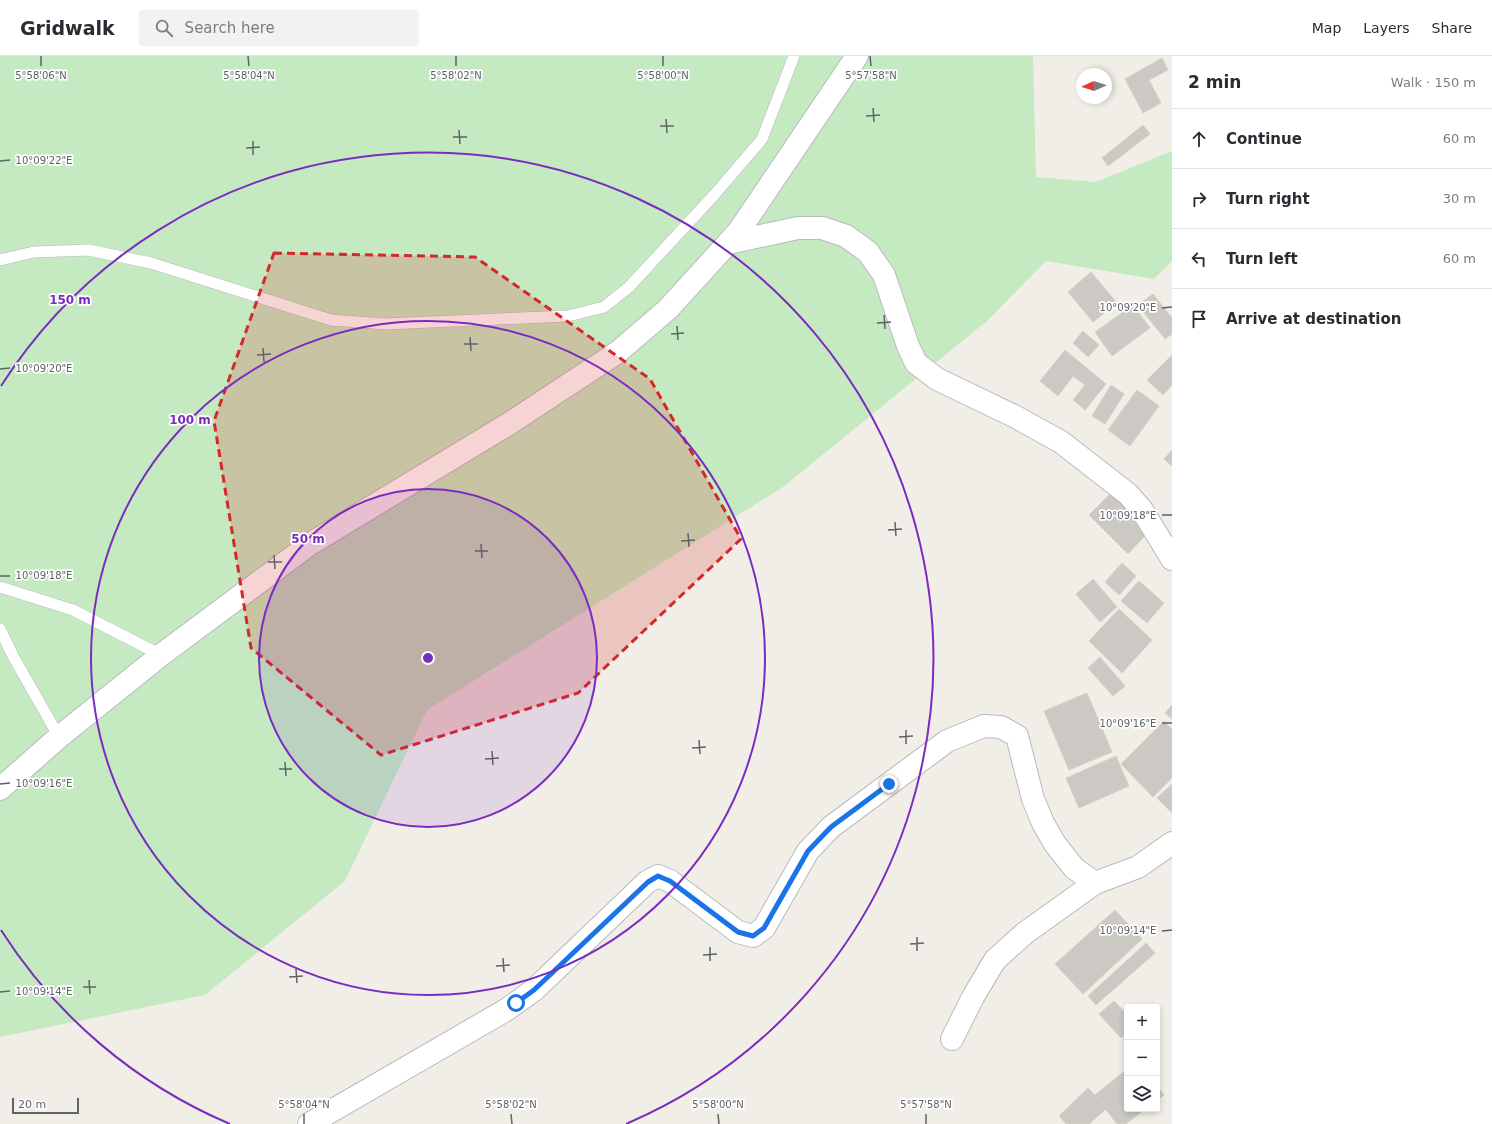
<!DOCTYPE html>
<html lang="en">
<head>
<meta charset="utf-8">
<style>
  :root { --surface:#fff; --page:#f2f2f3; --text:#2b2b33; --muted:#7c7c81; --line:#e1e1e2 }
  body { margin:0; font-family:"DejaVu Sans",sans-serif; background:var(--page); color:var(--text) }
  .controls { position:absolute; right:12px; bottom:12px; display:grid; overflow:hidden; border-radius:4px; box-shadow:0 2px 6px #0003 }
  .controls button { width:36px; height:36px; display:grid; place-items:center; padding:0; border:0; border-bottom:1px solid var(--line); background:var(--surface); color:var(--text); font:20px sans-serif }
  .compass { position:absolute; left:1076px; top:12px; width:36px; height:36px; border-radius:50%; background:var(--surface); box-shadow:0 2px 6px #0003; rotate:267deg }
  .scale { position:absolute; left:12px; bottom:10px; width:67px; box-sizing:border-box; padding-left:4px; border:2px solid #5e6368; border-top:0; font-size:11px; line-height:14px; white-space:nowrap; color:#5e6368; -webkit-text-stroke:3px #fff; paint-order:stroke }
  .stop { position:absolute; width:12px; height:12px; margin:-9px; border:3px solid #1a73e8; border-radius:50%; background:#fff }
  .stop.end { background:#1a73e8; border-color:#fff; box-shadow:0 1px 4px #0008 }
  .list { margin:0; padding:0; list-style:none }
  h2 { display:flex; justify-content:space-between; align-items:center; height:52px; margin:0; padding:0 16px; font-size:17px }
  h2 small { font-size:13px; font-weight:400; color:var(--muted) }
  .list li { display:grid; grid-template-columns:26px 1fr auto; gap:12px; align-items:center; box-sizing:border-box; height:60px; padding:0 16px; border-top:1px solid var(--line) }
  .list b { display:block; font-size:15px; white-space:nowrap }
  .list em { font-size:13px; font-style:normal; color:var(--muted) }
  .icon { flex:none; width:22px; height:22px; fill:none; stroke:currentColor; stroke-width:2; stroke-linecap:round; stroke-linejoin:round }
  .map { position:relative; flex:none; width:1172px; height:1068px; overflow:hidden }
  header { display:flex; align-items:center; gap:24px; box-sizing:border-box; height:56px; padding:0 20px; background:var(--surface); border-bottom:1px solid var(--line) }
  header strong { font-size:19px }
  nav { display:flex; gap:22px; margin-inline-start:auto; font-size:14px }
  .search { width:280px; height:36px; background:var(--page); display:flex; align-items:center; gap:10px; box-sizing:border-box; padding:0 14px; border-radius:4px; color:var(--muted); font-size:15px }
  main { display:flex }
  aside { flex:1; background:var(--surface) }
  .map>svg:first-child { display:block }
</style>
</head>
<body>
<header>
<strong>Gridwalk</strong>
<div class="search"><svg class="icon" aria-label="search" viewBox="0 0 24 24"><circle cx="10" cy="10" r="6"/><path d="M15 15l6 6"/></svg>Search here</div>
<nav><a>Map</a><a>Layers</a><a>Share</a></nav>
</header>
<main>
<div class="map">
<svg width="1172" height="1068" viewBox="0 0 1172 1068">
  <rect width="100%" height="100%" fill="#f1eee7"/>
  <path fill="#c5eac2" d="M0 0H1033L1036 121 1096 126 1172 95V205L1154 223 1046 205 987 265 783 431 427 654 345 825 205 939 0 981Z"/>
  <g fill="#ccc9c4" stroke="#d7d0c4">
    <path d="M1162 2 1168 14 1149 24 1161 47 1143 57 1125 23Z"/>
    <path d="M1143 69 1150 78 1108 110 1102 102Z"/>
    <path d="M1091 216 1117 247 1093 266 1068 236Z"/>
    <path d="M1153 238 1172 262V278L1165 283 1138 249Z"/>
    <path d="M1133 249 1150 272 1112 300 1095 276Z"/>
    <path d="M1083 275 1099 289 1088 301 1073 287Z"/>
    <path d="M1065 294 1106 328 1085 354 1073 344 1085 329 1073 320 1058 340 1040 325Z"/>
    <path d="M1172 299V329L1163 339 1147 324Z"/>
    <path d="M1111 329 1124 338 1105 368 1092 360Z"/>
    <path d="M1137 334 1159 350 1130 390 1108 374Z"/>
    <path d="M1172 394V410L1164 403Z"/>
    <path d="M1113 435 1151 473 1128 498 1089 459Z"/>
    <path d="M1122 507 1136 520 1119 539 1105 526Z"/>
    <path d="M1093 523 1117 551 1100 566 1076 538Z"/>
    <path d="M1139 525 1164 547 1147 567 1121 545Z"/>
    <path d="M1119 553 1152 584 1122 617 1089 585Z"/>
    <path d="M1100 601 1125 630 1113 640 1088 612Z"/>
    <path d="M1087 637 1112 696 1069 714 1044 655Z"/>
    <path d="M1172 649V663L1165 657Z"/>
    <path d="M1164 665 1172 673V722L1153 741 1121 708Z"/>
    <path d="M1116 700 1129 730 1079 752 1066 722Z"/>
    <path d="M1172 728V757L1157 742Z"/>
    <path d="M1115 854 1142 883 1083 938 1055 908Z"/>
    <path d="M1146 887 1155 897 1096 949 1088 940Z"/>
    <path d="M1114 945 1127 959V977L1121 982 1099 958Z"/>
    <path d="M1127 1013V1053H1145L1126 1068H1117L1095 1039Z"/>
    <path d="M1157 1030 1164 1039 1157 1044Z"/>
    <path d="M1088 1032 1107 1052 1089 1068H1066L1059 1060Z"/>
  </g>
  <g fill="none" stroke-linecap="round" stroke-linejoin="round">
    <defs>
      <g id="service">
        <path d="M0 204 34 196 89 194 151 207 331 264 385 268 568 260 604 251 629 231 715 138 762 83 794 0"/>
        <path d="M0 531 73 554 161 599"/>
        <path d="M0 573 13 600 59 681"/>
      </g>
      <g id="minor">
        <path d="M728 187 798 172H822L846 180 868 196 884 219 908 290 916 307 937 323 1014 360 1061 386 1128 438 1142 454 1172 503"/>
        <path d="M952 983 973 941 995 904 1025 877 1095 827"/>
        <path d="M309 1068 506 954 534 934 647 826 658 820 670 825 738 876 753 880 764 872 808 795 831 771 947 685 984 670 1001 671 1017 680 1033 743 1043 767 1055 788 1074 812 1095 827 1138 811 1172 787"/>
      </g>
      <path id="tertiary" d="M0 733 59 681 161 599 310 488 507 369 618 296 668 253 739 175 857 0"/>
    </defs>
    <use href="#service" stroke="#b7babe" stroke-width="12"/>
    <use href="#minor" stroke="#b7babe" stroke-width="24"/>
    <use href="#tertiary" stroke="#b7babe" stroke-width="24"/>
    <use href="#service" stroke="#fff" stroke-width="11"/>
    <use href="#minor" stroke="#fff" stroke-width="22"/>
    <use href="#tertiary" stroke="#fff" stroke-width="22"/>
  </g>
  <g fill="none" stroke-linecap="round" stroke-linejoin="round">
    <path stroke="#1a73e8" stroke-width="5" d="M516 947 534 934 648 826 658 820 670 825 738 876 753 880 764 872 808 795 831 771 889 728"/>
  </g>
  <path fill="#d62828" fill-opacity="0.2" stroke="#d62828" stroke-width="3" stroke-dasharray="8 5" stroke-linejoin="round" d="M274 197 475 201 650 323 741 483 578 637 381 699 251 592 214 365Z"/>
  <path fill="none" stroke="#5e6368" stroke-width="1.5" d="M41 0V10M248 0 249 10M456 0V10M663 0V10M870 0 871 10M873 52 874 66M866 60 880 59M666 63 667 77M660 70H674M459 74 460 88M453 81H467M253 85V99M246 92 260 91M0 105 10 104M1162 252 1172 251M884 259 885 273M877 267 891 266M677 270 678 284M671 278 684 277M470 281 471 295M464 288H478M263 292 264 306M257 299 271 298M0 313 10 312M1162 459H1172M895 466 896 480M888 474 902 473M688 477 689 491M681 485 695 484M481 488 482 502M475 495H488M274 499 275 513M268 506H282M0 520H10M1162 667H1172M906 674V688M899 681 913 680M699 684 700 698M692 692 706 691M492 695 493 709M485 703 499 702M285 706 286 720M279 713H292M0 728 10 727M1162 875 1172 874M917 881V895M910 888 924 887M710 891V905M703 899 717 898M503 902 504 916M496 910 510 909M296 913 297 927M289 921 303 920M89 924 90 938M83 931H96M0 936 10 935M304 1058V1068M511 1058 512 1068M718 1058 719 1068M926 1058V1068"/>
  <circle cx="428" cy="602" r="169" fill="#7b2cbf" fill-opacity=".12"/>
  <g fill="none" stroke="#7b2cbf" stroke-width="2">
    <circle cx="428" cy="602" r="169"/>
    <circle cx="428" cy="602" r="337"/>
    <path d="M230 1068A506 506 0 0 1 1 874M1 330A506 506 0 1 1 626 1068"/>
  </g>
  <g font-size="10" text-anchor="middle" fill="#5e6368" stroke="#fff" stroke-width="3.5" stroke-linejoin="round" paint-order="stroke">
    <text x="41" y="23">5°58'06"N</text>
    <text x="249" y="23">5°58'04"N</text>
    <text x="456" y="23">5°58'02"N</text>
    <text x="663" y="23">5°58'00"N</text>
    <text x="871" y="23">5°57'58"N</text>
    <text x="44" y="108">10°09'22"E</text>
    <text x="1128" y="255">10°09'20"E</text>
    <text x="44" y="316">10°09'20"E</text>
    <text x="1128" y="463">10°09'18"E</text>
    <text x="44" y="523">10°09'18"E</text>
    <text x="1128" y="671">10°09'16"E</text>
    <text x="44" y="731">10°09'16"E</text>
    <text x="1128" y="878">10°09'14"E</text>
    <text x="44" y="939">10°09'14"E</text>
    <text x="304" y="1052">5°58'04"N</text>
    <text x="511" y="1052">5°58'02"N</text>
    <text x="718" y="1052">5°58'00"N</text>
    <text x="926" y="1052">5°57'58"N</text>
  </g>
  <circle cx="428" cy="602" r="6" fill="#7b2cbf" stroke="#fff" stroke-width="2"/>
  <g font-size="12" text-anchor="middle" font-weight="bold" fill="#7b2cbf" stroke="#fff" stroke-width="3.5" stroke-linejoin="round" paint-order="stroke">
    <text x="70" y="248">150 m</text>
    <text x="190" y="368">100 m</text>
    <text x="308" y="487">50 m</text>
  </g>
</svg>
<div class="controls">
<button>+</button>
<button>−</button>
<button><svg class="icon" aria-label="layers" viewBox="0 0 24 24"><path d="M12 4l9 5-9 5-9-5zM3 14l9 5 9-5"/></svg></button>
</div>
<svg class="compass" viewBox="-18 -18 36 36"><path d="M0-13l5 13h-10z" fill="#e53935"/><path d="M0 13l5-13h-10z" fill="#7c7c81"/></svg>
<div class="scale">20 m</div>
<div class="stop" style="left:516px;top:947px"></div>
<div class="stop end" style="left:889px;top:728px"></div>
</div>
<aside>
<h2>2 min<small>Walk · 150 m</small></h2>
<ul class="list">
<li><svg class="icon" aria-label="ahead" viewBox="0 0 24 24"><path d="M12 20V5M6 11l6-6 6 6"/></svg><div><b>Continue</b></div><em>60 m</em></li>
<li><svg class="icon" aria-label="right" viewBox="0 0 24 24"><path d="M7 20v-9h11M14 6l5 5-5 5"/></svg><div><b>Turn right</b></div><em>30 m</em></li>
<li><svg class="icon" aria-label="left" viewBox="0 0 24 24"><path d="M17 20v-9H6M10 6l-5 5 5 5"/></svg><div><b>Turn left</b></div><em>60 m</em></li>
<li><svg class="icon" aria-label="arrive" viewBox="0 0 24 24"><path d="M6 21V4h12l-3 4 3 4H6"/></svg><div><b>Arrive at destination</b></div></li>
</ul>
</aside>
</main>
</body>
</html>
